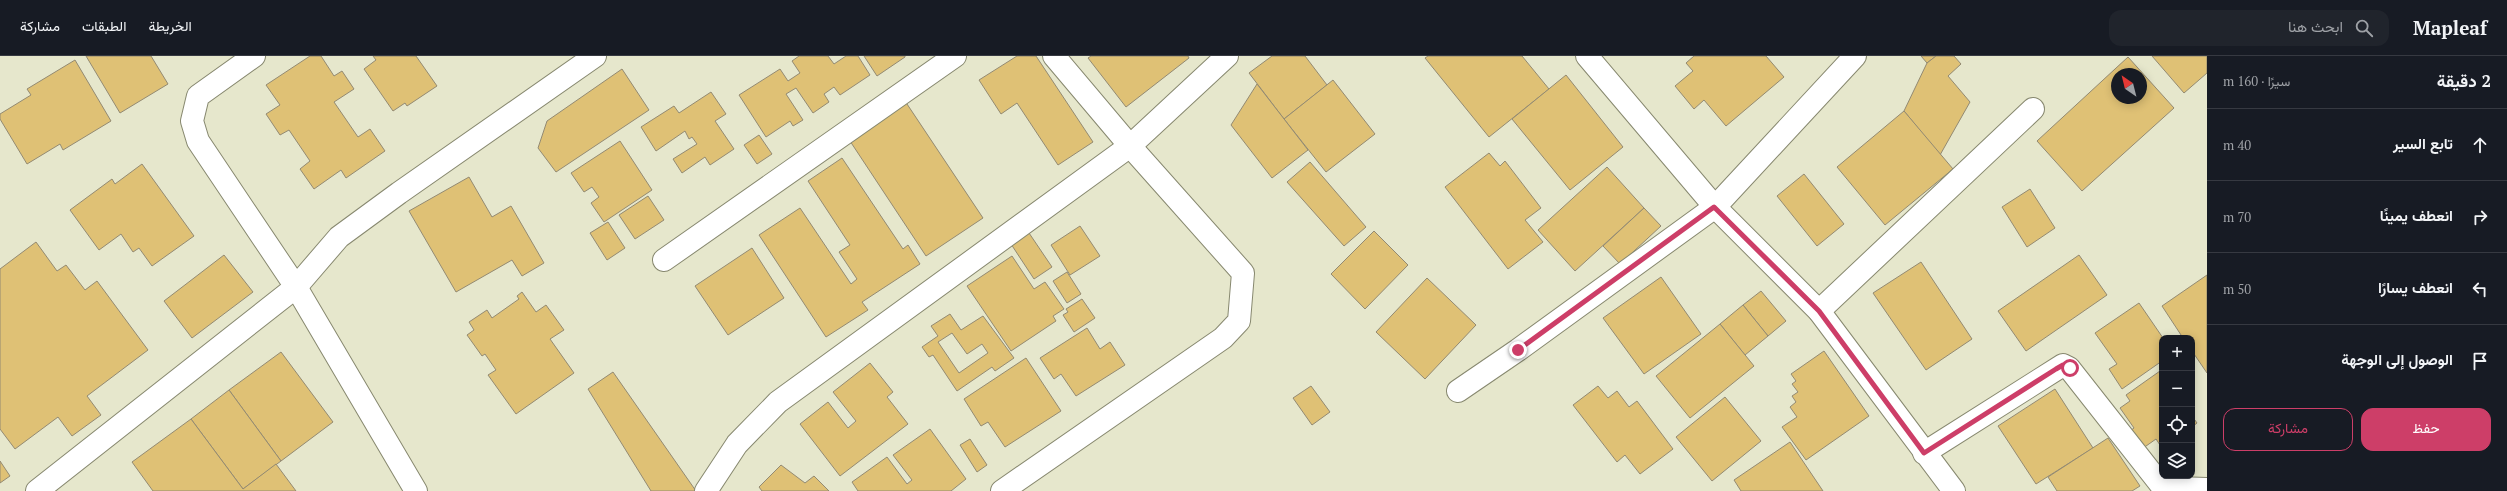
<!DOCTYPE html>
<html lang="ar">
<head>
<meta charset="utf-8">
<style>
  :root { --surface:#171b24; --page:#20242c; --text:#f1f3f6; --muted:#9ea1a6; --line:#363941; --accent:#cd3e68 }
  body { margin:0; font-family:"PT Serif",Vazirmatn,serif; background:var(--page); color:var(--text); direction:rtl }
  .controls { position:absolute; right:12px; bottom:12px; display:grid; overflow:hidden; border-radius:8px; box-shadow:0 2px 10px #0003 }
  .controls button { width:36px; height:36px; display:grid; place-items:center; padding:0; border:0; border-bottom:1px solid var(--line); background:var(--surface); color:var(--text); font:20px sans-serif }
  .compass { position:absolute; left:2111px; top:12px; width:36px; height:36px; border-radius:50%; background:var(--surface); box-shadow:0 2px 10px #0003; rotate:325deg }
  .stop { position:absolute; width:12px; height:12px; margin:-9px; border:3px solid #cd3e68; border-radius:50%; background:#fff }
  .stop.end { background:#cd3e68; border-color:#fff; box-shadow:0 1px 4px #0008 }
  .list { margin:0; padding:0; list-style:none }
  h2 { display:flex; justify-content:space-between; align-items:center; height:52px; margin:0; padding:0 16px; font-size:17px }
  h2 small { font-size:13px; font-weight:400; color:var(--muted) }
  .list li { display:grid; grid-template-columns:26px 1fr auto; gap:12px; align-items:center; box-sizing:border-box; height:72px; padding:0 16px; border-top:1px solid var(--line) }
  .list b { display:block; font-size:15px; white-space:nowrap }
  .list em { font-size:13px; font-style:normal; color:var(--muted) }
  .actions { display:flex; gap:8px; padding:12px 16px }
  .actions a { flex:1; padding:9px 0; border:1px solid var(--accent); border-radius:12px; text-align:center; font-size:14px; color:var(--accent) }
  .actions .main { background:var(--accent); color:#fff }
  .icon { flex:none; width:22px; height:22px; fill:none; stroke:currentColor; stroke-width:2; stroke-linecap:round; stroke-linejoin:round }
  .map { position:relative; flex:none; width:2207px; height:435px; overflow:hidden; direction:ltr }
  header { display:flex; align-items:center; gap:24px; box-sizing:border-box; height:56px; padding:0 20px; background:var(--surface); border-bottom:1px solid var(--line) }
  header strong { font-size:19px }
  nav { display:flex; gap:22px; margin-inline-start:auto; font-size:14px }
  .search { width:280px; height:36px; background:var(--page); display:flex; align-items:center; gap:10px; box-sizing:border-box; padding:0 14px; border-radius:12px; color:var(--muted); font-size:15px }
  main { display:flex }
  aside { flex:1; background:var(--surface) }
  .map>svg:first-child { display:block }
</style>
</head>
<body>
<header>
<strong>Mapleaf</strong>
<div class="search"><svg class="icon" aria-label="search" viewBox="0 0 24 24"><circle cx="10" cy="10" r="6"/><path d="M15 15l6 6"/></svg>ابحث هنا</div>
<nav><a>الخريطة</a><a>الطبقات</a><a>مشاركة</a></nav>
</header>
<main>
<aside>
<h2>2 دقيقة<small>سيرًا · 160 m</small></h2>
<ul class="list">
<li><svg class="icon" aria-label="ahead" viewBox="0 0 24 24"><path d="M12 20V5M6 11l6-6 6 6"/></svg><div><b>تابع السير</b></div><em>40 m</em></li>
<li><svg class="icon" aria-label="right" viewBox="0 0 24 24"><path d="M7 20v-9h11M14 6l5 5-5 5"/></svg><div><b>انعطف يمينًا</b></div><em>70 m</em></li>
<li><svg class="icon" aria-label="left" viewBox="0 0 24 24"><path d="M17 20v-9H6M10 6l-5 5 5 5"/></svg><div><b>انعطف يسارًا</b></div><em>50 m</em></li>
<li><svg class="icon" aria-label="arrive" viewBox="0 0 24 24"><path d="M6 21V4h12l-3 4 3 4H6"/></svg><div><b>الوصول إلى الوجهة</b></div></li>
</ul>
<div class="actions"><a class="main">حفظ</a><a>مشاركة</a></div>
</aside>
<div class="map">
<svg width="2207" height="435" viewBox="0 0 2207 435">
  <rect width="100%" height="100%" fill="#e6e7cc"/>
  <g fill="#dfc175" stroke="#938a72" fill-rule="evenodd">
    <path d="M86 0H151L168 28 120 57Z"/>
    <path d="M310 0H321L334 20 342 15 354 33 334 46 358 81 370 73 385 95 346 122 341 114 314 133 300 113 310 105 289 74 280 79 266 58 280 49 266 29Z"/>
    <path d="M373 0H416L437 30 407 50 405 47 393 55 364 13 376 4Z"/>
    <path d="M799 0H828L834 8 846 0H858L870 19 840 39 834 31 824 38 829 46 813 57 796 32 786 38 803 64 793 70 790 65 766 81 739 39 780 13 788 25 800 17 792 5Z"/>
    <path d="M864 0H905V1L877 20Z"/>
    <path d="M1017 0H1036L1093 86 1058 109 1017 47 1001 58 979 24Z"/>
    <path d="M1091 0H1188L1189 2 1126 51 1088 2Z"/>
    <path d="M1272 0H1305L1327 29 1284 63 1249 17Z"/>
    <path d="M1428 0H1522L1549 33 1489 81 1425 2Z"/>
    <path d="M1694 0H1766L1784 21 1726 70 1704 44 1694 53 1675 30 1693 15 1686 7Z"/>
    <path d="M1921 0H1936L1927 7Z"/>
    <path d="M1936 0H1954L1961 8 1948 20 1970 46 1940 99 1904 55 1927 7Z"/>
    <path d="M2152 0H2207V17L2184 37Z"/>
    <path d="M2128 1 2174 52 2082 135 2037 85ZM2117 18H2141V42H2117Z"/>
    <path d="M75 4 111 65 63 94 60 88 27 108 0 63V58L31 39 27 33Z"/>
    <path d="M622 13 649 54 556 116 538 92 547 65Z"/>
    <path d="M1566 19 1623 91 1570 134 1512 63Z"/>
    <path d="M1333 24 1375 78 1326 116 1284 63Z"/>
    <path d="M1257 28 1308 94 1272 122 1231 69Z"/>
    <path d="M711 36 726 58 715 65 734 93 710 109 705 101 682 117 673 103 697 88 692 81 689 83 685 75 656 95 641 71 674 50 679 57Z"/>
    <path d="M905 45 983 162 926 200 848 82Z"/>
    <path d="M1904 55 1953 113 1885 169 1837 111Z"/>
    <path d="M759 79 772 98 757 108 744 89Z"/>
    <path d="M620 85 652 134 604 166 591 147 599 141 592 131 584 136 571 117Z"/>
    <path d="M1489 97 1500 110 1505 105 1541 152 1525 164 1543 186 1508 213 1445 131Z"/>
    <path d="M842 102 903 193 908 189 920 208 862 246 868 254 826 281 759 179 800 152 851 228 857 223 839 196 850 189 808 125Z"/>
    <path d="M1310 106 1366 171 1344 190 1287 126Z"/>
    <path d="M142 108 194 180 152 210 139 192 133 196 121 178 99 194 70 154 112 123 115 128Z"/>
    <path d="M1607 111 1644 152 1575 215 1538 174Z"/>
    <path d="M1804 118 1844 168 1817 190 1777 140Z"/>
    <path d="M469 121 492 161 511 150 544 207 522 220 512 204 456 236 409 155Z"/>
    <path d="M2030 133 2055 172 2027 191 2002 151Z"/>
    <path d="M648 140 664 164 635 183 619 159Z"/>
    <path d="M1644 152 1661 170 1620 208 1603 190Z"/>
    <path d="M608 166 625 192 607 204 590 177Z"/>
    <path d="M1080 170 1100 200 1070 219 1051 189Z"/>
    <path d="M1027 174 1052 211 1034 223 1009 185Z"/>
    <path d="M1374 175 1408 209 1365 253 1331 218Z"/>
    <path d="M36 186 57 215 66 209 85 234 97 225 148 294 87 340 101 359 72 380 58 361 15 393 0 373V213Z"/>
    <path d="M752 192 784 242 728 279 695 230Z"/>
    <path d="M224 199 253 236 192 282 164 245Z"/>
    <path d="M2079 199 2107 239 2026 295 1998 255Z"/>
    <path d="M1012 200 1034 233 1045 226 1064 253 1053 260 1056 265 1011 295 967 230Z"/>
    <path d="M1921 206 1972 283 1926 314 1873 237Z"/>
    <path d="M1067 216 1081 238 1067 247 1053 225Z"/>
    <path d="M2207 219V317L2192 295V282H2183L2162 250Z"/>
    <path d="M1661 221 1701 278 1644 318 1603 262Z"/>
    <path d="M1427 222 1476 269 1425 323 1376 276Z"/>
    <path d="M1761 235 1786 265 1768 280 1743 249Z"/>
    <path d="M522 236 536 256 546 249 564 274 550 283 574 317 516 358 488 319 496 314 485 298 482 300 467 279 474 274 469 266 487 254 492 262 519 243 517 240Z"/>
    <path d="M1082 243 1095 262 1074 276 1063 259 1068 256 1066 253Z"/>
    <path d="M2139 247 2163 282 2162 305 2122 333 2109 313 2117 308 2095 277Z"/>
    <path d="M1743 249 1768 280 1745 299 1720 268Z"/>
    <path d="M950 258 961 274 983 260 1014 302 995 315 992 311 957 335 933 299 929 301 922 291 938 280 931 270ZM952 277 967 298 982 288 988 297 959 317 938 286Z"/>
    <path d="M1720 268 1754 310 1690 362 1656 320Z"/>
    <path d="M1087 272 1100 293 1110 286 1125 309 1076 340 1061 318 1054 323 1040 302Z"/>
    <path d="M1824 295 1869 360 1806 404 1782 371 1797 361 1790 351 1796 346 1792 340 1798 336 1792 328 1796 325 1791 318Z"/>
    <path d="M281 296 333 366 281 405 229 334Z"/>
    <path d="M1026 302 1061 355 1005 391 988 366 981 370 964 343Z"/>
    <path d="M870 307 893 336 887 341 908 368 840 420 800 368 828 346 848 372 856 365 833 336Z"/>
    <path d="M2160 315 2162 392 2156 383 2139 395 2126 378 2134 372 2120 352 2130 345 2126 339Z"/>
    <path d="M613 316 696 435H651L588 333Z"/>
    <path d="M1311 330 1330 356 1312 369 1293 342Z"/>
    <path d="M1598 330 1608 342 1617 335 1629 351 1637 345 1673 393 1640 418 1625 399 1617 406 1573 349Z"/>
    <path d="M2055 333 2093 392 2036 428 1998 370Z"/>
    <path d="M229 334 281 405 243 433 191 363Z"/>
    <path d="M1725 341 1761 385 1712 425 1676 381Z"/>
    <path d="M2192 360 2197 367 2192 371Z"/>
    <path d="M191 363 243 433 276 408 296 435H153L132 406Z"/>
    <path d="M930 373 966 423 951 435H858L852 426 887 401 907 428 912 424 893 399Z"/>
    <path d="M2108 382 2140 430 2132 435H2057L2048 421Z"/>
    <path d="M970 383 987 409 977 416 960 389Z"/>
    <path d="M1790 386 1823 435H1741L1734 424Z"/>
    <path d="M0 405 10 420 0 427Z"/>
    <path d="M781 409 805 427 814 420 829 435H762L759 431Z"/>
  </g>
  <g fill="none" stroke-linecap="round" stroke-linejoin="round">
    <defs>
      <g id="street">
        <path d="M254 0 198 40 192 65 198 85 296 231 416 435"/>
        <path d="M1587 0 1715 151 1819 255 1954 435"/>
        <path d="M664 204 955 0"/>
        <path d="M1819 255 2033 53"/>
        <path d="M1458 335 1518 294 1715 151 1855 0"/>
        <path d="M1924 397 2063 309 2069 312 2161 429 2176 432 2207 433"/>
        <path d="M37 435 296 231 339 181 399 137 595 0"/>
        <path d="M706 435 737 388 778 346 1130 90 1227 0"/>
        <path d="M1002 435 1223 282 1239 265 1243 217 1130 90 1054 0"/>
      </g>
    </defs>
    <use href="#street" stroke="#87886f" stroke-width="24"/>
    <use href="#street" stroke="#fff" stroke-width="22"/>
  </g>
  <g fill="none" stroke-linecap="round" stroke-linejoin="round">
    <path stroke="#cd3e68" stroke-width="5" d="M1518 294 1714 151 1819 255 1924 397 2056 313 2063 309 2070 312"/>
  </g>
</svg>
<div class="controls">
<button>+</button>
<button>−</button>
<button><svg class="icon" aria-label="locate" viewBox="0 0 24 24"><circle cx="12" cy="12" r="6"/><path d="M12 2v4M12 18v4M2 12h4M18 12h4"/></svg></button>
<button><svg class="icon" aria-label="layers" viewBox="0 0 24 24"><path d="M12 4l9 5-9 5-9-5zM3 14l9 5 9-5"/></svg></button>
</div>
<svg class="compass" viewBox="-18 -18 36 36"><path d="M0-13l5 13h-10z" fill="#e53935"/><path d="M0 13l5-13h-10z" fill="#9ea1a6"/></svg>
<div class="stop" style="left:2070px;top:312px"></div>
<div class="stop end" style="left:1518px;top:294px"></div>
</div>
</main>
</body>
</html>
